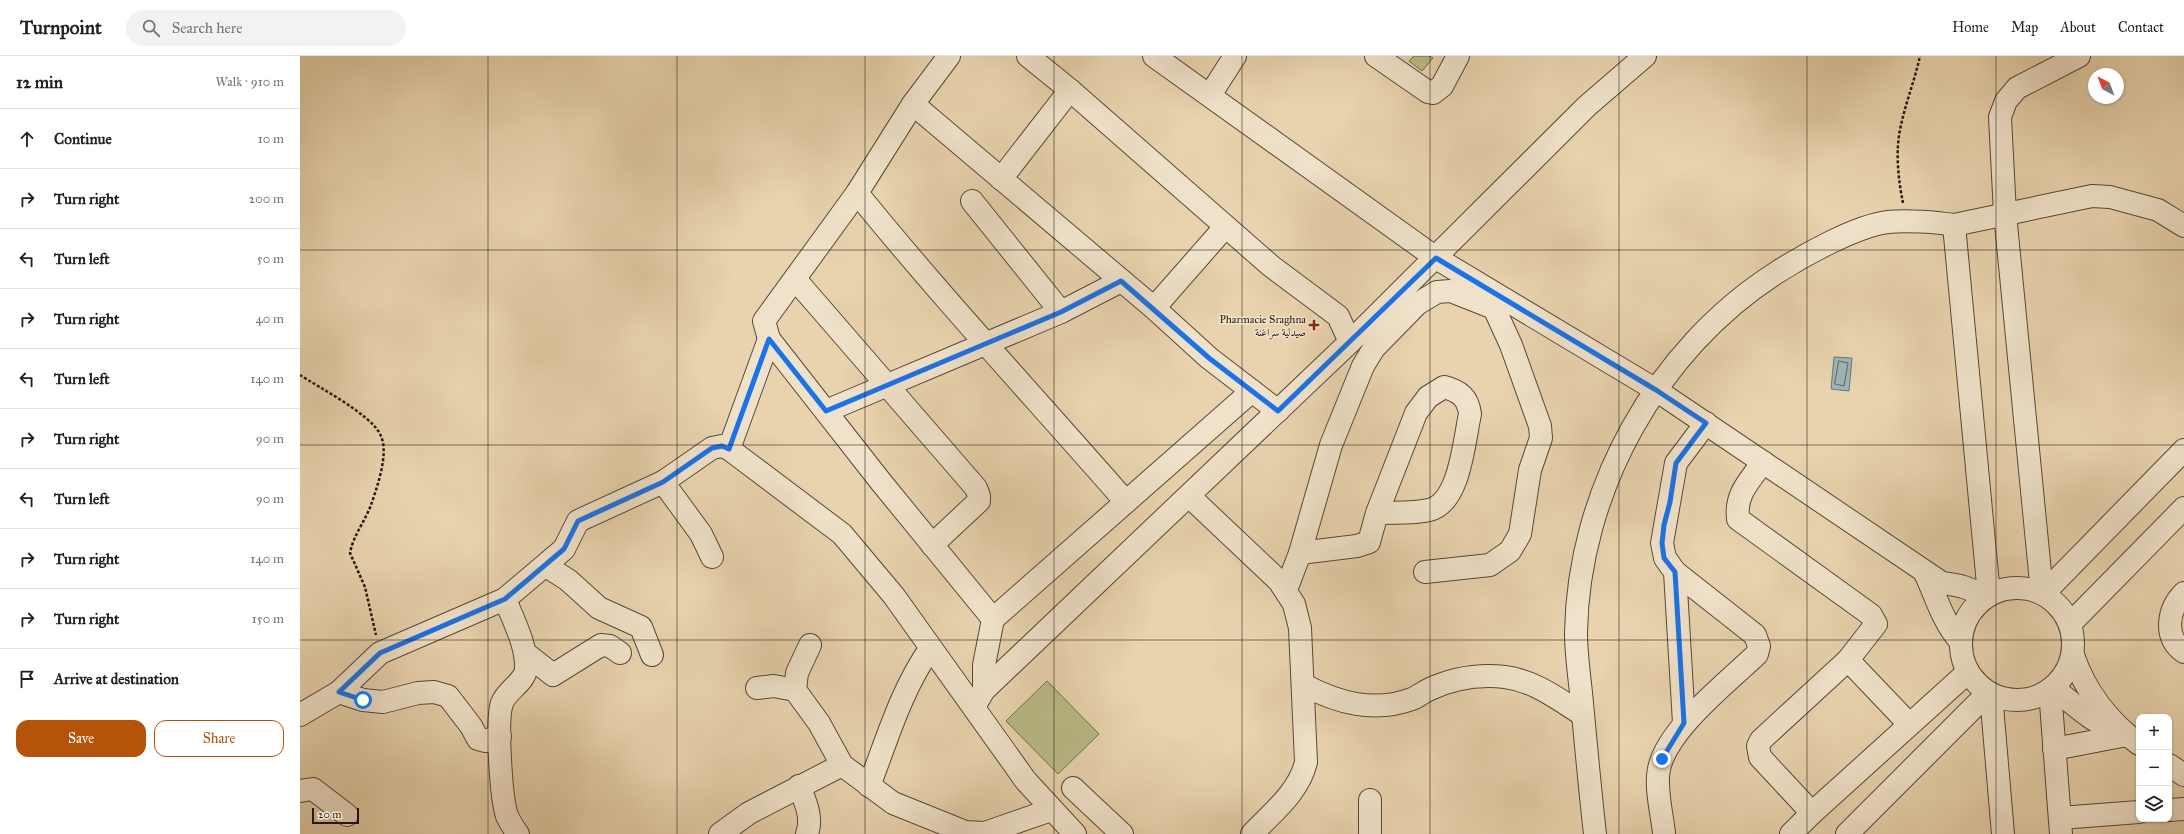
<!DOCTYPE html>
<html lang="en">
<head>
<meta charset="utf-8">
<style>
  :root { --surface:#fff; --page:#f2f2f2; --text:#202124; --muted:#757577; --line:#e0e0e0; --accent:#b45309 }
  body { margin:0; font-family:"IM FELL Great Primer",Amiri,serif; background:var(--page); color:var(--text) }
  .controls { position:absolute; right:12px; bottom:12px; display:grid; overflow:hidden; border-radius:8px; box-shadow:0 1px 3px #0004 }
  .controls button { width:36px; height:36px; display:grid; place-items:center; padding:0; border:0; border-bottom:1px solid var(--line); background:var(--surface); color:var(--text); font:20px sans-serif }
  .compass { position:absolute; left:1788px; top:12px; width:36px; height:36px; border-radius:50%; background:var(--surface); box-shadow:0 1px 3px #0004; rotate:319deg }
  .scale { position:absolute; left:12px; bottom:10px; width:47px; box-sizing:border-box; padding-left:4px; border:2px solid #271910; border-top:0; font-size:11px; line-height:14px; white-space:nowrap; color:#271910; -webkit-text-stroke:3px #f0e2ca; paint-order:stroke }
  .stop { position:absolute; width:12px; height:12px; margin:-9px; border:3px solid #1a73e8; border-radius:50%; background:#fff }
  .stop.end { background:#1a73e8; border-color:#fff; box-shadow:0 1px 4px #0008 }
  .list { margin:0; padding:0; list-style:none }
  h2 { display:flex; justify-content:space-between; align-items:center; height:52px; margin:0; padding:0 16px; font-size:17px }
  h2 small { font-size:13px; font-weight:400; color:var(--muted) }
  .list li { display:grid; grid-template-columns:26px 1fr auto; gap:12px; align-items:center; box-sizing:border-box; height:60px; padding:0 16px; border-top:1px solid var(--line) }
  .list b { display:block; font-size:15px; white-space:nowrap }
  .list em { font-size:13px; font-style:normal; color:var(--muted) }
  .actions { display:flex; gap:8px; padding:12px 16px }
  .actions a { flex:1; padding:9px 0; border:1px solid var(--accent); border-radius:12px; text-align:center; font-size:14px; color:var(--accent) }
  .actions .main { background:var(--accent); color:#fff }
  .icon { flex:none; width:22px; height:22px; fill:none; stroke:currentColor; stroke-width:2; stroke-linecap:round; stroke-linejoin:round }
  .map { position:relative; flex:none; width:1884px; height:778px; overflow:hidden }
  header { display:flex; align-items:center; gap:24px; box-sizing:border-box; height:56px; padding:0 20px; background:var(--surface); border-bottom:1px solid var(--line) }
  header strong { font-size:19px }
  nav { display:flex; gap:22px; margin-inline-start:auto; font-size:14px }
  .search { width:280px; height:36px; background:var(--page); display:flex; align-items:center; gap:10px; box-sizing:border-box; padding:0 14px; border-radius:22px; color:var(--muted); font-size:15px }
  main { display:flex }
  aside { flex:1; background:var(--surface) }
  .map>svg:first-child { display:block }
</style>
</head>
<body>
<header>
<strong>Turnpoint</strong>
<div class="search"><svg class="icon" aria-label="search" viewBox="0 0 24 24"><circle cx="10" cy="10" r="6"/><path d="M15 15l6 6"/></svg>Search here</div>
<nav><a>Home</a><a>Map</a><a>About</a><a>Contact</a></nav>
</header>
<main>
<aside>
<h2>12 min<small>Walk · 910 m</small></h2>
<ul class="list">
<li><svg class="icon" aria-label="ahead" viewBox="0 0 24 24"><path d="M12 20V5M6 11l6-6 6 6"/></svg><div><b>Continue</b></div><em>10 m</em></li>
<li><svg class="icon" aria-label="right" viewBox="0 0 24 24"><path d="M7 20v-9h11M14 6l5 5-5 5"/></svg><div><b>Turn right</b></div><em>200 m</em></li>
<li><svg class="icon" aria-label="left" viewBox="0 0 24 24"><path d="M17 20v-9H6M10 6l-5 5 5 5"/></svg><div><b>Turn left</b></div><em>50 m</em></li>
<li><svg class="icon" aria-label="right" viewBox="0 0 24 24"><path d="M7 20v-9h11M14 6l5 5-5 5"/></svg><div><b>Turn right</b></div><em>40 m</em></li>
<li><svg class="icon" aria-label="left" viewBox="0 0 24 24"><path d="M17 20v-9H6M10 6l-5 5 5 5"/></svg><div><b>Turn left</b></div><em>140 m</em></li>
<li><svg class="icon" aria-label="right" viewBox="0 0 24 24"><path d="M7 20v-9h11M14 6l5 5-5 5"/></svg><div><b>Turn right</b></div><em>90 m</em></li>
<li><svg class="icon" aria-label="left" viewBox="0 0 24 24"><path d="M17 20v-9H6M10 6l-5 5 5 5"/></svg><div><b>Turn left</b></div><em>90 m</em></li>
<li><svg class="icon" aria-label="right" viewBox="0 0 24 24"><path d="M7 20v-9h11M14 6l5 5-5 5"/></svg><div><b>Turn right</b></div><em>140 m</em></li>
<li><svg class="icon" aria-label="right" viewBox="0 0 24 24"><path d="M7 20v-9h11M14 6l5 5-5 5"/></svg><div><b>Turn right</b></div><em>150 m</em></li>
<li><svg class="icon" aria-label="arrive" viewBox="0 0 24 24"><path d="M6 21V4h12l-3 4 3 4H6"/></svg><div><b>Arrive at destination</b></div></li>
</ul>
<div class="actions"><a class="main">Save</a><a>Share</a></div>
</aside>
<div class="map">
<svg width="1884" height="778" viewBox="0 0 1884 778">
  <rect width="100%" height="100%" fill="#e8d3ae"/>
  <filter id="stains"><feTurbulence type="fractalNoise" baseFrequency=".005" numOctaves="4"/><feColorMatrix values="0 0 0 0 .2 0 0 0 0 .09 0 0 0 0 .02 0 0 0 .5 -.17"/></filter>
  <radialGradient id="worn" r=".72"><stop offset=".6" stop-color="#630" stop-opacity="0"/><stop offset="1" stop-color="#630" stop-opacity=".3"/></radialGradient>
  <g fill="#b9bb88" stroke="#706a4c">
    <path d="M1114 0H1130L1133 2 1122 15 1109 5Z"/>
    <path d="M747 625 799 678 758 718 706 665Z"/>
  </g>
  <path fill="#9db4b6" stroke="#6e7674" d="M1534 301 1552 302 1549 335 1531 333Z"/>
  <g fill="none" stroke-linecap="round" stroke-linejoin="round">
    <path stroke="#626663" stroke-width="1" d="M1539 305 1548 307 1544 330 1535 328Z"/>
    <defs>
      <g id="minor">
        <path d="M649 0 613 48 557 137 464 265 469 283 581 426 693 563 684 609V634"/>
        <path d="M728 0 770 34 971 210 1038 260 1050 286"/>
        <path d="M854 0 1136 202 1356 334 1642 527C1659 529 1671 532 1686 541"/>
        <path d="M1076 0 1128 36 1133 37 1142 30 1158 0"/>
        <path d="M910 39 935 0"/>
        <path d="M613 48 854 252 909 302 978 355"/>
        <path d="M701 123 770 34"/>
        <path d="M557 137C643 243 736 343 826 446"/>
        <path d="M672 145 761 256"/>
        <path d="M1654 169 1689 539"/>
        <path d="M495 223 676 432 679 440V445L632 489"/>
        <path d="M854 252 925 171"/>
        <path d="M526 355 761 256 821 225"/>
        <path d="M429 393 469 283"/>
        <path d="M1463 406C1449 426 1435 438 1438 463L1571 559 1576 568 1548 604 1461 684 1458 690 1460 701 1512 757"/>
        <path d="M363 426 401 478 412 501"/>
        <path d="M889 440 979 525 994 548 1000 572 1006 706C999 736 973 756 952 778"/>
        <path d="M1000 497 1057 490 1069 486 1077 457 1116 357 1128 341 1144 331C1160 335 1168 342 1170 358 1164 385 1160 447 1129 454 1113 458 1093 456 1077 457"/>
        <path d="M246 510 268 524 299 552 341 571 352 599"/>
        <path d="M1625 517C1636 540 1643 567 1661 586"/>
        <circle cx="1717" cy="588" r="56"/>
        <path d="M986 534 1000 497 1031 389 1063 310 1074 292 1117 248 1137 236 1151 235 1194 252 1211 289 1240 370 1241 382 1230 414 1220 478 1210 495 1190 509 1125 516"/>
        <path d="M1742 537 1705 158 1700 61 1706 45 1717 32 1779 0"/>
        <path d="M1884 537C1868 553 1863 581 1884 596"/>
        <path d="M1743 538 1884 394"/>
        <path d="M205 543C213 564 227 589 226 613 225 626 207 634 202 647 196 664 201 742 207 760 210 766 214 773 218 778"/>
        <path d="M693 563 952 335"/>
        <path d="M1770 568 1884 452"/>
        <path d="M510 589 497 617 495 634 519 667 542 709 593 747 665 776 685 777 751 754"/>
        <path d="M225 597 253 619 301 589 310 590 320 597"/>
        <path d="M1773 599C1785 635 1809 666 1839 688"/>
        <path d="M1548 604 1609 668"/>
        <path d="M1004 629C1038 647 1074 657 1112 643 1117 641 1122 637 1128 634 1151 623 1178 618 1205 621 1235 625 1258 643 1283 659"/>
        <path d="M457 632 474 630 495 634"/>
        <path d="M1753 632C1773 647 1792 667 1816 674"/>
        <path d="M1750 634 1761 778"/>
        <path d="M39 636 63 644 83 646 118 637 134 636 148 640 171 670 178 683 185 685 200 680"/>
        <path d="M1691 638 1703 778"/>
        <path d="M674 651 684 634 1050 286 1287 50 1345 0"/>
        <path d="M0 659 39 636 80 597 205 543 264 493 278 465 363 426 412 392 422 390 429 393 542 478 594 540 726 725 775 778"/>
        <path d="M1384 667 1375 516 1365 502 1362 487 1376 407 1406 367"/>
        <path d="M1754 693 1827 679"/>
        <path d="M1869 709 1884 719"/>
        <path d="M499 730C505 745 513 761 507 778"/>
        <path d="M569 730C587 684 601 634 630 593"/>
        <path d="M773 732 822 778"/>
        <path d="M0 735 13 733 47 759"/>
        <path d="M1869 754 1884 753"/>
        <path d="M1760 762 1839 756"/>
        <path d="M1364 777C1362 758 1355 731 1359 713 1367 673 1428 626 1457 598L1459 590 1455 579 1375 516"/>
        <path d="M420 778 449 757 542 709"/>
        <path d="M1070 778V744"/>
        <path d="M1295 778C1290 734 1286 690 1282 647 1280 624 1276 600 1276 577 1278 435 1357 293 1476 217 1504 199 1556 170 1588 166 1605 164 1637 166 1654 169L1792 140 1810 141 1858 154 1884 170"/>
        <path d="M1491 778 1512 757 1668 616"/>
        <path d="M1547 778 1688 637"/>
      </g>
    </defs>
    <use href="#minor" stroke="#574838" stroke-width="24"/>
    <g stroke="#271910" stroke-width="2.5" stroke-dasharray="3 2" stroke-linecap="butt">
      <path d="M1603 147C1598 122 1595 94 1601 69 1606 46 1615 23 1620 0"/>
      <path d="M0 319C20 332 70 358 80 378 90 396 77 431 71 449 65 465 53 480 50 497L65 531 76 579"/>
    </g>
    <use href="#minor" stroke="#f0e2ca" stroke-width="22"/>
  </g>
  <g fill="none" stroke-linecap="round" stroke-linejoin="round">
    <path stroke="#1a73e8" stroke-width="5" d="M63 644 39 636 80 597 205 543 264 493 278 465 363 426 412 392 422 390 429 393 469 283 526 355 761 256 821 225 909 302 978 355 1136 202 1356 334 1406 367 1376 407 1370 446 1364 469 1362 487 1364 502 1375 516 1384 667 1362 703"/>
  </g>
  <path fill="none" stroke="#271910" stroke-width="1" stroke-opacity="0.55" d="M188 0V778M377 0V778M565 0V778M754 0V778M942 0V778M1130 0V778M1319 0V778M1507 0V778M1696 0V778M0 194H1884M0 389H1884M0 584H1884"/>
  <path fill="#8f2418" stroke="#f0e2ca" stroke-width="1.5" d="M1012 263h4v4h4v4h-4v4h-4v-4h-4v-4h4z"/>
  <g text-anchor="middle" dominant-baseline="central" stroke-width="3" stroke-linejoin="round" paint-order="stroke">
    <g font-size="11" fill="#271910" stroke="#f0e2ca" text-anchor="end">
      <text x="1006" y="263">Pharmacie Sraghna<tspan x="1006" dy="13">صيدلية سراغنة</tspan></text>
    </g>
  </g>
  <rect width="100%" height="100%" filter="url(#stains)"/>
  <rect width="100%" height="100%" fill="url(#worn)"/>
</svg>
<div class="controls">
<button>+</button>
<button>−</button>
<button><svg class="icon" aria-label="layers" viewBox="0 0 24 24"><path d="M12 4l9 5-9 5-9-5zM3 14l9 5 9-5"/></svg></button>
</div>
<svg class="compass" viewBox="-18 -18 36 36"><path d="M0-13l5 13h-10z" fill="#e53935"/><path d="M0 13l5-13h-10z" fill="#757577"/></svg>
<div class="scale">20 m</div>
<div class="stop" style="left:63px;top:644px"></div>
<div class="stop end" style="left:1362px;top:703px"></div>
</div>
</main>
</body>
</html>
